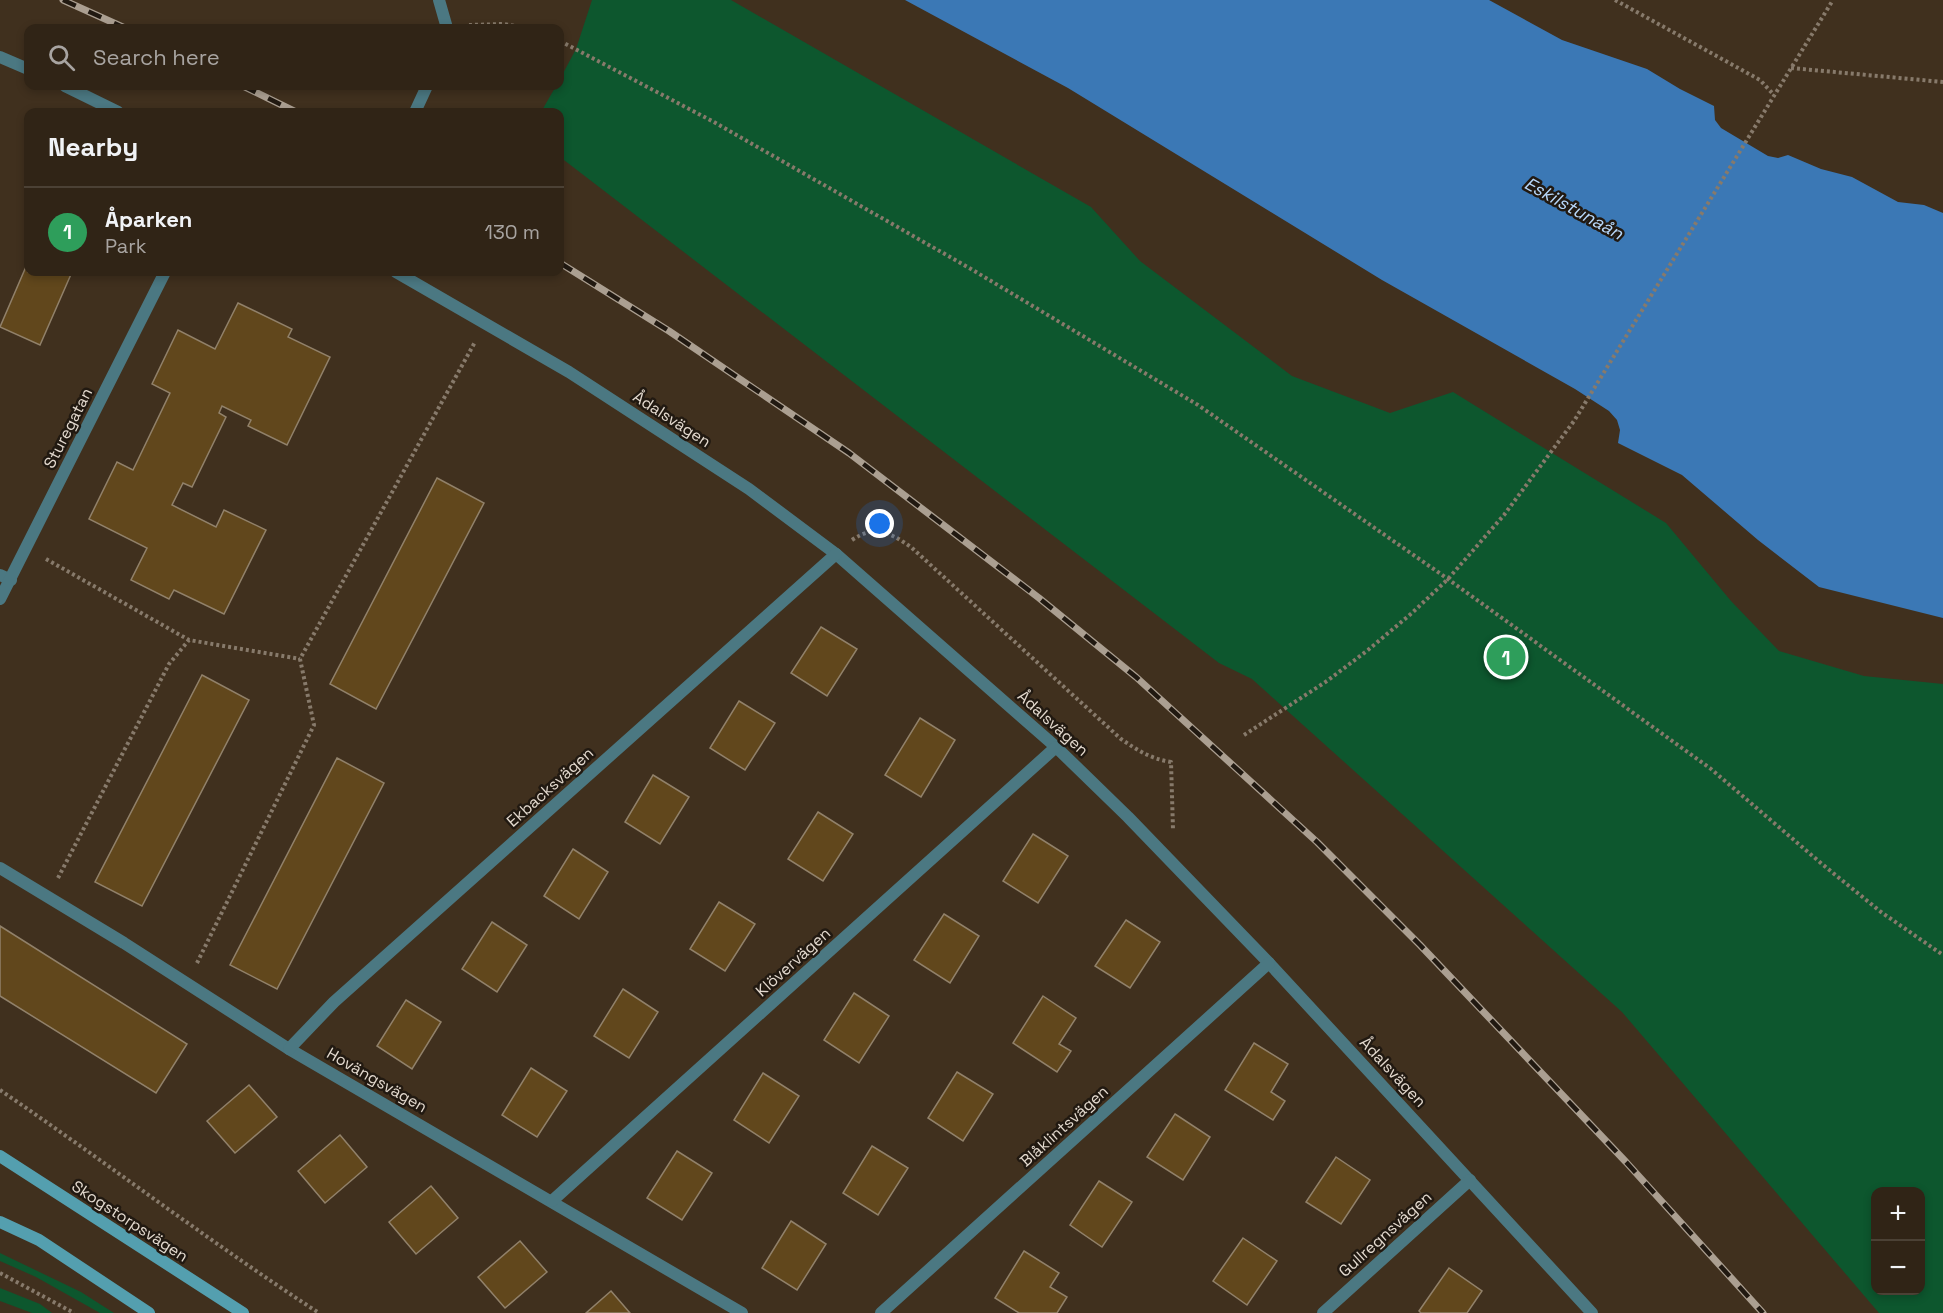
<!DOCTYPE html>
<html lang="en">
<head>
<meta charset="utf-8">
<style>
  :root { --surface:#302416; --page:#382c1f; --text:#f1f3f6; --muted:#a8a4a1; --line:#4b4135; --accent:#ea580c }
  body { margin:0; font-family:"Space Grotesk",sans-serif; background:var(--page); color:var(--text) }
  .controls { position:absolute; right:18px; bottom:18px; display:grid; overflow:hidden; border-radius:12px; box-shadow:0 3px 9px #0003 }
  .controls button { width:54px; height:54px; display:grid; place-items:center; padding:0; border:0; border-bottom:2px solid var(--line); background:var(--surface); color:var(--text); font:30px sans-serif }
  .you { position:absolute; left:880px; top:524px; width:21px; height:21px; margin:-15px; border:4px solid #fff; border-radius:50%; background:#1a73e8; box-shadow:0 0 0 9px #1a73e833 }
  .badge { display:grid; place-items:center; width:39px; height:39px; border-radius:50%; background:var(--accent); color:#fff; font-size:20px; font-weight:700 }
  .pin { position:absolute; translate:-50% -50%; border:3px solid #fff; box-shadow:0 2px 6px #0006 }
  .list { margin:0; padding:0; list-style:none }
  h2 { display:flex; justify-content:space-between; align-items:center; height:78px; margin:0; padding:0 24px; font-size:26px }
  h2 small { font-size:20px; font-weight:400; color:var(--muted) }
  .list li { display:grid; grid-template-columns:39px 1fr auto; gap:18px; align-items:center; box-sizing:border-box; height:90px; padding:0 24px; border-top:2px solid var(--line) }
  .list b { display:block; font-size:22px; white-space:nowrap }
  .list p { margin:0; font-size:20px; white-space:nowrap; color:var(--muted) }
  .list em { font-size:20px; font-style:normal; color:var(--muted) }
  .icon { flex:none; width:33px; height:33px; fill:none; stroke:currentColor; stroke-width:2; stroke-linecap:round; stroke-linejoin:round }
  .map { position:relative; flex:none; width:1943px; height:1313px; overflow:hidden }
  .search { position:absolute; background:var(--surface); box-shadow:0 3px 9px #0003; left:24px; top:24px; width:540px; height:66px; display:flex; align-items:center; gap:15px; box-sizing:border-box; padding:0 21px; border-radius:12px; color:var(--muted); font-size:22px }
  .panel { position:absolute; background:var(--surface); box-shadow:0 3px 9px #0003; left:24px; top:108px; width:540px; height:168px; border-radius:12px }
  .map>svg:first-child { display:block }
</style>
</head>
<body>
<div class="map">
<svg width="1943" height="1313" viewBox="0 0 1943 1313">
  <rect width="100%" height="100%" fill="#40301e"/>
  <g fill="#0d572e" fill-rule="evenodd">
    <path d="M592 0H731L1091 207 1140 261 1292 376 1390 413 1453 392 1666 523 1731 601 1779 651 1864 676 1943 684V1313H1879L1622 1012 1252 679 1219 663 560 157V112H541L556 86H560V79L576 49ZM1876 1192H1920V1290H1876Z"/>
    <path d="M0 1253 81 1292 114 1313H100L36 1277 0 1261Z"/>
    <path d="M0 1288 40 1304 52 1313H32L0 1301Z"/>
  </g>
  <path fill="#3b78b5" d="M905 0H1489L1562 40 1647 69 1680 89 1714 106 1715 120 1721 128 1768 156 1778 158 1788 155 1821 169 1852 177 1898 202 1924 205 1943 213V618L1819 587 1758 540 1682 475 1618 443 1620 430 1617 420 1609 411 1575 389 1382 280 1068 88Z"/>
  <g fill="#61471c" stroke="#91816a" stroke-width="1.5">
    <path d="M28 262V272H72L40 345 0 327Z"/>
    <path d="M238 303 292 329 288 337 330 357 287 445 248 426 251 420 222 406 219 413 226 417 192 487 183 483 172 505 216 527 224 510 266 530 224 614 174 590 169 599 131 580 147 548 89 519 117 462 133 470 170 393 152 384 178 330 215 349Z"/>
    <path d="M437 478 484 503 376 709 330 684Z"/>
    <path d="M821 627 857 649 827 696 791 673Z"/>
    <path d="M202 675 249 700 142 906 95 882Z"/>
    <path d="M739 701 775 723 745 770 710 748Z"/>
    <path d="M920 718 955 740 921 797 885 775Z"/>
    <path d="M337 758 384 783 277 989 230 965Z"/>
    <path d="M653 775 689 797 660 844 625 822Z"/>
    <path d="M818 812 853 834 823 881 788 859Z"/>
    <path d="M1033 834 1068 856 1038 903 1003 881Z"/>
    <path d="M573 849 608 872 579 919 544 896Z"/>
    <path d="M719 902 755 924 725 971 690 949Z"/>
    <path d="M944 914 979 936 950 983 914 960Z"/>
    <path d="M1126 920 1160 942 1130 988 1095 966Z"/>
    <path d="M492 922 527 945 497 992 462 969Z"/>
    <path d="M0 926 187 1044 156 1093 0 996Z"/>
    <path d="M623 989 658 1012 629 1058 594 1036Z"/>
    <path d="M854 993 889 1016 859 1063 824 1040Z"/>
    <path d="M1043 996 1076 1018 1059 1044 1071 1051 1057 1072 1013 1043Z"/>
    <path d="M406 1000 441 1022 412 1069 377 1046Z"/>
    <path d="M1254 1043 1288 1064 1271 1092 1285 1101 1273 1120 1225 1090Z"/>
    <path d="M531 1068 567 1091 537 1137 502 1115Z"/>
    <path d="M957 1072 993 1094 963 1141 928 1118Z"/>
    <path d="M763 1073 799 1096 769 1143 734 1120Z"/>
    <path d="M249 1085 277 1117 235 1153 207 1121Z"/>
    <path d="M1175 1114 1210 1137 1183 1180 1147 1157Z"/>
    <path d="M340 1135 367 1167 325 1203 298 1171Z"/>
    <path d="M872 1146 908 1168 878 1215 843 1193Z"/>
    <path d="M677 1151 712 1173 682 1220 647 1198Z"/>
    <path d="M1336 1157 1370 1180 1341 1224 1306 1202Z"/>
    <path d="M1099 1181 1132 1202 1102 1247 1070 1225Z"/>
    <path d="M431 1186 458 1218 416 1254 389 1222Z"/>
    <path d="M791 1221 826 1244 797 1290 762 1268Z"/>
    <path d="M1243 1238 1277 1261 1247 1305 1213 1281Z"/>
    <path d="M520 1241 547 1272 505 1308 478 1277Z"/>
    <path d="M1024 1251 1059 1273 1050 1287 1067 1297 1057 1313H1019L995 1298Z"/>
    <path d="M1449 1268 1482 1291 1467 1313H1421L1419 1311Z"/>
    <path d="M611 1291 630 1313H586Z"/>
  </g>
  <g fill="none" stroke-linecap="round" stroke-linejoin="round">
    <g stroke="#877a6b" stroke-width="4" stroke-dasharray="3 3" stroke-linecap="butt">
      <path d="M1615 0 1760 80 1774 95"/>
      <path d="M469 25 503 24 527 28"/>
      <path d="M560 41 712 121 971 269 1198 405 1448 579 1711 769 1822 864 1881 912 1943 955"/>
      <path d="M1791 68 1943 82"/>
      <path d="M852 540C876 524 890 533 911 547L1121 739C1137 750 1151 759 1171 762L1173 829"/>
      <path d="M46 559 189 640 300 659"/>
      <path d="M1244 735 1327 681 1368 650 1412 613 1448 579 1504 515 1574 421 1833 0"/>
      <path d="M58 878 169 664 189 640"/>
      <path d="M197 963 314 725 300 659 475 342"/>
      <path d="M0 1090C107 1163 210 1242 319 1313"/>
      <path d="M0 1273 74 1313"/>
    </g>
    <g stroke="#4b7882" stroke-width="12">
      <path d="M439 0 447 28"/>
      <path d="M415 112 427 86"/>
    </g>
    <g stroke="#4b7882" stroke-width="12">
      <path d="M0 57 28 69"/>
      <path d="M65 86 118 112"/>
      <path d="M396 272 569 372 749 489 836 554 1056 747 1128 817 1269 963 1592 1313"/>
      <path d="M0 575 11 580"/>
      <path d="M0 599 165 272"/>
      <path d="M0 868 124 943 289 1049 742 1313"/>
      <path d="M289 1049 334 1002 836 554"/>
      <path d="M552 1201 1056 747"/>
      <path d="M881 1313 1269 963"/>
      <path d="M1323 1313 1470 1180"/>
    </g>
    <g stroke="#549faf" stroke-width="12">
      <path d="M0 1156 243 1313"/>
      <path d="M0 1222 39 1240 149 1313"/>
    </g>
    <defs>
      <g id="rail">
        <path d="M63 0 125 28"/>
        <path d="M243 86 296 112"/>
        <path d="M560 263 669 331 849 453 1039 598 1136 677 1317 842 1420 945 1626 1162 1763 1313"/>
      </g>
    </defs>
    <use href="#rail" stroke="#ab9f91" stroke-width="7"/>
    <use href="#rail" stroke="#211911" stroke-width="4.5" stroke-dasharray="14" stroke-linecap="butt"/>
  </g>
  <g text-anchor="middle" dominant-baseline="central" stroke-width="5" stroke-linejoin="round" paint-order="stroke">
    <g font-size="16" fill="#e4dacf" stroke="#211911">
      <text transform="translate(672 419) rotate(33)">Ådalsvägen</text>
      <text transform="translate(68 428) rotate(-63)">Sturegatan</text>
      <text transform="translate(1053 723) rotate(42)">Ådalsvägen</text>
      <text transform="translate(550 787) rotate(-42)">Ekbacksvägen</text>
      <text transform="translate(793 962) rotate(-42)">Klövervägen</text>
      <text transform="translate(1393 1072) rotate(47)">Ådalsvägen</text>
      <text transform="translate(377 1080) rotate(30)">Hovängsvägen</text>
      <text transform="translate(1064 1126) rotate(-42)">Blåklintsvägen</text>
      <text transform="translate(130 1221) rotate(33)">Skogstorpsvägen</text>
      <text transform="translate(1385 1234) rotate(-42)">Gullregnsvägen</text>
    </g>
    <g font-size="18" font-style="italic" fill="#b7d7f9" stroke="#211911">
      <text transform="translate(1574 208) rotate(29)">Eskilstunaån</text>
    </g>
  </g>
</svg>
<div class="controls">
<button>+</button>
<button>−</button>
</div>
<div class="you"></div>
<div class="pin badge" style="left:1506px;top:657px;background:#2e9e5b">1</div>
<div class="search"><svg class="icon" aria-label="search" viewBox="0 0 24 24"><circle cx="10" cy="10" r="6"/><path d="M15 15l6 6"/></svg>Search here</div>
<section class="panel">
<h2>Nearby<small></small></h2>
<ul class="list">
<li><span class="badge" style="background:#2e9e5b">1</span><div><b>Åparken</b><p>Park</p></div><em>130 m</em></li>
</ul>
</section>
</div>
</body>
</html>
